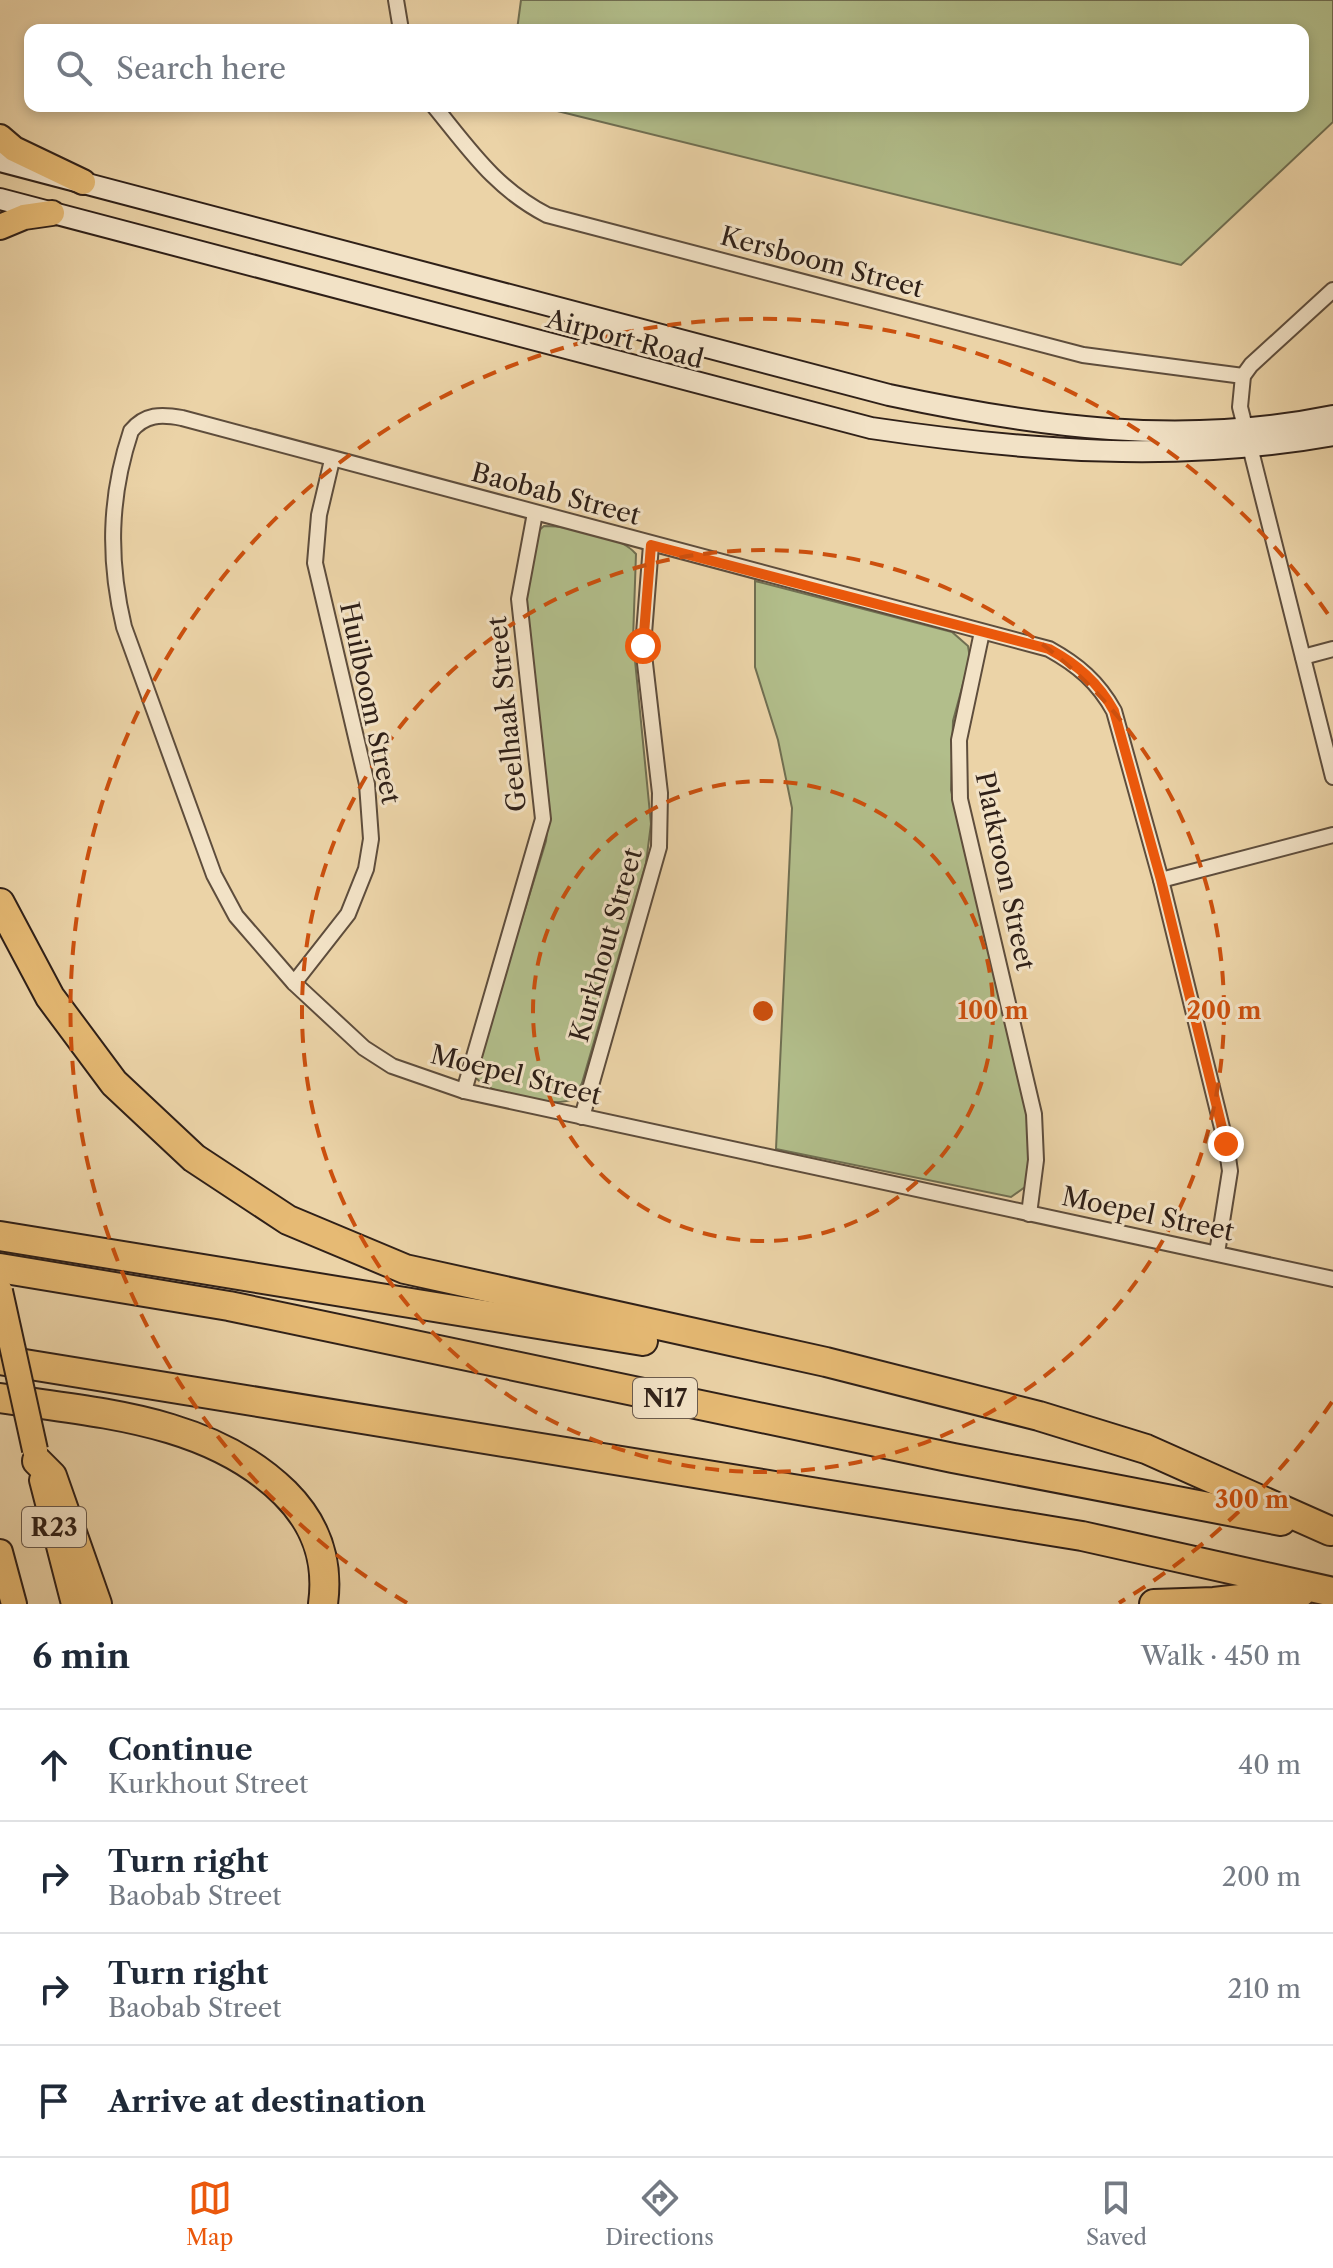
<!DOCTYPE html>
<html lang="en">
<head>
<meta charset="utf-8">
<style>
  :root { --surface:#fff; --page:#f2f2f3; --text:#1f2937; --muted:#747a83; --line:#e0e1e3; --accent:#ea580c }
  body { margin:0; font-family:"Libre Caslon Text",serif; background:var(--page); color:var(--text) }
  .stop { position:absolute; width:24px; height:24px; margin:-18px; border:6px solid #ea580c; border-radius:50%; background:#fff }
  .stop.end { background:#ea580c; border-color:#fff; box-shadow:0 2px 8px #0008 }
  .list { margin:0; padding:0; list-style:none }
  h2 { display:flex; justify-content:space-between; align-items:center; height:104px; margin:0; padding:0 32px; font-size:34px }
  h2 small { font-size:26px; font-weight:400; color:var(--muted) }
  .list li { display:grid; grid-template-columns:52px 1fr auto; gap:24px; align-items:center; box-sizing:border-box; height:112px; padding:0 32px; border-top:2px solid var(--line) }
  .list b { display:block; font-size:30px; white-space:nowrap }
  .list p { margin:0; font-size:26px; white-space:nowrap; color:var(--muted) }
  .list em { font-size:26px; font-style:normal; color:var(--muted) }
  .icon { flex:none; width:44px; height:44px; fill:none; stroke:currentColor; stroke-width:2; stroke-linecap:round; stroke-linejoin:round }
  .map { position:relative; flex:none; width:1333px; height:1604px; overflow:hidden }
  .search { position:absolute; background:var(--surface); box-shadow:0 4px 12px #0003; left:24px; right:24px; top:24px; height:88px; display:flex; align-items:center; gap:20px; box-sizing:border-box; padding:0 28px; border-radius:16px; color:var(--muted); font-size:30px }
  .sheet { height:552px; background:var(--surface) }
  nav { display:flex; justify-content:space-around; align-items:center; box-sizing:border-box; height:112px; border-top:2px solid var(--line); background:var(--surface); font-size:22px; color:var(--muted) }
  nav a { display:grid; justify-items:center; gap:4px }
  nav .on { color:var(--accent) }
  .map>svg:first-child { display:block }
</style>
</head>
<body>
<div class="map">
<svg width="1333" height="1604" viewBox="0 0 1333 1604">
  <rect width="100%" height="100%" fill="#ebd3a7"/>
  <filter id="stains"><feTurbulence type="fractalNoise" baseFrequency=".0025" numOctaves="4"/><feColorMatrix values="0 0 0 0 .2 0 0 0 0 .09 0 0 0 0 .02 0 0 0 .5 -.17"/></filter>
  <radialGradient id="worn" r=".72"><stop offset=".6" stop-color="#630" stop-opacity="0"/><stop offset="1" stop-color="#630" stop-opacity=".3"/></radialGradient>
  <g fill="#b2be8b" stroke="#706f52" stroke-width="2">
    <path d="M521 0H1333V122L1181 265 537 106H1303V30H517Z"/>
    <path d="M544 526C569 526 620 535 636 554L633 640 651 824 646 863 582 1083 575 1098C556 1110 484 1094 474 1075L546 841 549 813 523 615 537 532Z"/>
    <path d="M755 581 952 632 968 646 970 658 953 721 951 790 1028 1116 1030 1151 1025 1187 1011 1197 776 1149 792 808 778 740 755 667Z"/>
  </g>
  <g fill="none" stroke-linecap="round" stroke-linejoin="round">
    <defs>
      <g id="street">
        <path d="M396 0 401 30"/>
        <path d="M434 106C470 150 495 188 547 215L1083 355 1243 376"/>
        <path d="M1333 290 1251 365 1243 376 1240 407 1333 777"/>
        <path d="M982 632 959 740 960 799 1034 1114 1036 1160 1029 1214"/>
        <path d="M1303 657 1333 649"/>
        <path d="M1161 880 1333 835"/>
        <path d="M294 983 348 914 366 869 371 839 367 784 315 563 319 515 332 460"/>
        <path d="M464 1091 543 819 519 599 535 513"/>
        <path d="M582 1117 659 847 660 793 643 646 651 545"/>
        <path d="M1217 1253 1230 1171 1226 1144 1161 880 1114 711C1098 682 1078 665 1049 649L182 418C161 414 145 414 131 431 109 497 108 560 124 627L214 875 236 916 294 983 364 1048 392 1066 464 1091 1333 1279"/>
      </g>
      <g id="secondary">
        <path d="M0 161 889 395C1039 427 1181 447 1333 416"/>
        <path d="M0 199 871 428C1026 451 1178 463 1333 435"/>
      </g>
      <g id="primary">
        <path d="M0 137 14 149 83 182"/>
        <path d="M0 227 24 217 52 213"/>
        <path d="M42 1480 74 1604"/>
        <path d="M0 1552 14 1604"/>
      </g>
      <g id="highway">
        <path d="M0 903 50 997 114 1083 194 1158 288 1220 405 1269 826 1362 1039 1416 1146 1449 1330 1531"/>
        <path d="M0 1236 643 1341"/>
        <path d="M0 1268 229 1306 953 1458 1281 1521"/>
        <path d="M0 1360 1082 1536 1333 1592"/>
        <path d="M0 1398C98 1413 210 1419 285 1493 316 1524 329 1560 323 1604"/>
        <path d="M37 1461 52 1476 97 1604"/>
        <path d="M1154 1604 1214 1602 1301 1592"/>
      </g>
    </defs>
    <use href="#street" stroke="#5e4d3c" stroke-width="18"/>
    <use href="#secondary" stroke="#2f2018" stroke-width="24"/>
    <use href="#primary" stroke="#2f2018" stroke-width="28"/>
    <use href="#highway" stroke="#2f2018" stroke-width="32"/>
    <use href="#street" stroke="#f2e2c6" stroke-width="14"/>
    <use href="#secondary" stroke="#f2e2c6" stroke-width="20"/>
    <use href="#primary" stroke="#e6ba74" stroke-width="24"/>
    <use href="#highway" stroke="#e6ba74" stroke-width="28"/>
    <defs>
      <path id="primary-bridge" d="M0 1291 35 1450"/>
    </defs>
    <use href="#primary-bridge" stroke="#2f2018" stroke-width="28" stroke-linecap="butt"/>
    <use href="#primary-bridge" stroke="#e6ba74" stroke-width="24"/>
  </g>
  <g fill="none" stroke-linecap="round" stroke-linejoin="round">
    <path stroke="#ea580c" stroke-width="10" d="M643 646 651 545 1049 649C1078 665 1098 682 1114 711L1161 880 1226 1144"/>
  </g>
  <g fill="none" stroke="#cc500e" stroke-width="4" stroke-dasharray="14 10">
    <circle cx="763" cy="1011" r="230"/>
    <circle cx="763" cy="1011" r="461"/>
    <path d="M1332 1402A691 691 0 0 1 1119 1603M407 1603A691 691 0 1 1 1332 620"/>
  </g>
  <g text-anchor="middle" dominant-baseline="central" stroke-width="6" stroke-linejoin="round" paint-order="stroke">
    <g fill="#f2e2c6" stroke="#6a5a4c" stroke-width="2">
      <rect x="633" y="1378" width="64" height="40" rx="6"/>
      <rect x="22" y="1507" width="64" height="40" rx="6"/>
    </g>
    <g font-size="24" font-weight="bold" fill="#2f2018">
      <text x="665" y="1398">N17</text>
      <text x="54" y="1527">R23</text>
    </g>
    <g font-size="26" fill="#2f2018" stroke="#f2e2c6">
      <text transform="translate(822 262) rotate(15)">Kersboom Street</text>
      <text transform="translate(625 339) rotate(15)">Airport Road</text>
      <text transform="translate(556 494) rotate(15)">Baobab Street</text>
      <text transform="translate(370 703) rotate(78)">Huilboom Street</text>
      <text transform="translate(507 714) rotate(-96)">Geelhaak Street</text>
      <text transform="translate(1005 871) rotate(78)">Platkroon Street</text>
      <text transform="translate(606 945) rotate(-74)">Kurkhout Street</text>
      <text transform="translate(516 1075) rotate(14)">Moepel Street</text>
      <text transform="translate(1148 1214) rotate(12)">Moepel Street</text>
    </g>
  </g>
  <circle cx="763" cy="1011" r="12" fill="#cc500e" stroke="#f2e2c6" stroke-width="4"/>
  <g font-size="24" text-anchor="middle" font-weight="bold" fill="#cc500e" stroke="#f2e2c6" stroke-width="6" stroke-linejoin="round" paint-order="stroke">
    <text x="993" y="1019">100 m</text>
    <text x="1224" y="1019">200 m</text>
    <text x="1252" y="1508">300 m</text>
  </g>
  <rect width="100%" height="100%" filter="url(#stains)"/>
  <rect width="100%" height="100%" fill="url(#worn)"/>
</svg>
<div class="stop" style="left:643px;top:646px"></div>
<div class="stop end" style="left:1226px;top:1144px"></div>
<div class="search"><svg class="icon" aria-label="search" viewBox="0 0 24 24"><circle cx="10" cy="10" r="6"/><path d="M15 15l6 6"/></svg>Search here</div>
</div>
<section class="sheet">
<h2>6 min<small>Walk · 450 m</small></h2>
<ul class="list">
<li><svg class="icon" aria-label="ahead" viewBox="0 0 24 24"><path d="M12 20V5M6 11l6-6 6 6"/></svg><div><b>Continue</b><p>Kurkhout Street</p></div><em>40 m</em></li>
<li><svg class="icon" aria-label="right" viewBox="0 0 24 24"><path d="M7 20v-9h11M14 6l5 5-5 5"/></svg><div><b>Turn right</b><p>Baobab Street</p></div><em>200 m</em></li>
<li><svg class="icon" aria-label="right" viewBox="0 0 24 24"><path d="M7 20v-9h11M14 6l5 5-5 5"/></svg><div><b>Turn right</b><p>Baobab Street</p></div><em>210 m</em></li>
<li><svg class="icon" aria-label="arrive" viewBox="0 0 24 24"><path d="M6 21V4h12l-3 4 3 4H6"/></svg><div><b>Arrive at destination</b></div></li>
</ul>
</section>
<nav>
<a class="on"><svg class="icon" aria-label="map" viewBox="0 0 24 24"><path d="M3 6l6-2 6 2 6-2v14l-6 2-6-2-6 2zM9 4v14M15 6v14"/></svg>Map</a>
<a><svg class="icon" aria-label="directions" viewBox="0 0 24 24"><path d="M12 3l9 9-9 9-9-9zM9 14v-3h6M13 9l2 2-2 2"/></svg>Directions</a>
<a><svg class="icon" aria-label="saved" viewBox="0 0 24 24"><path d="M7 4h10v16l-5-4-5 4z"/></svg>Saved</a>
</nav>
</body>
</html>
